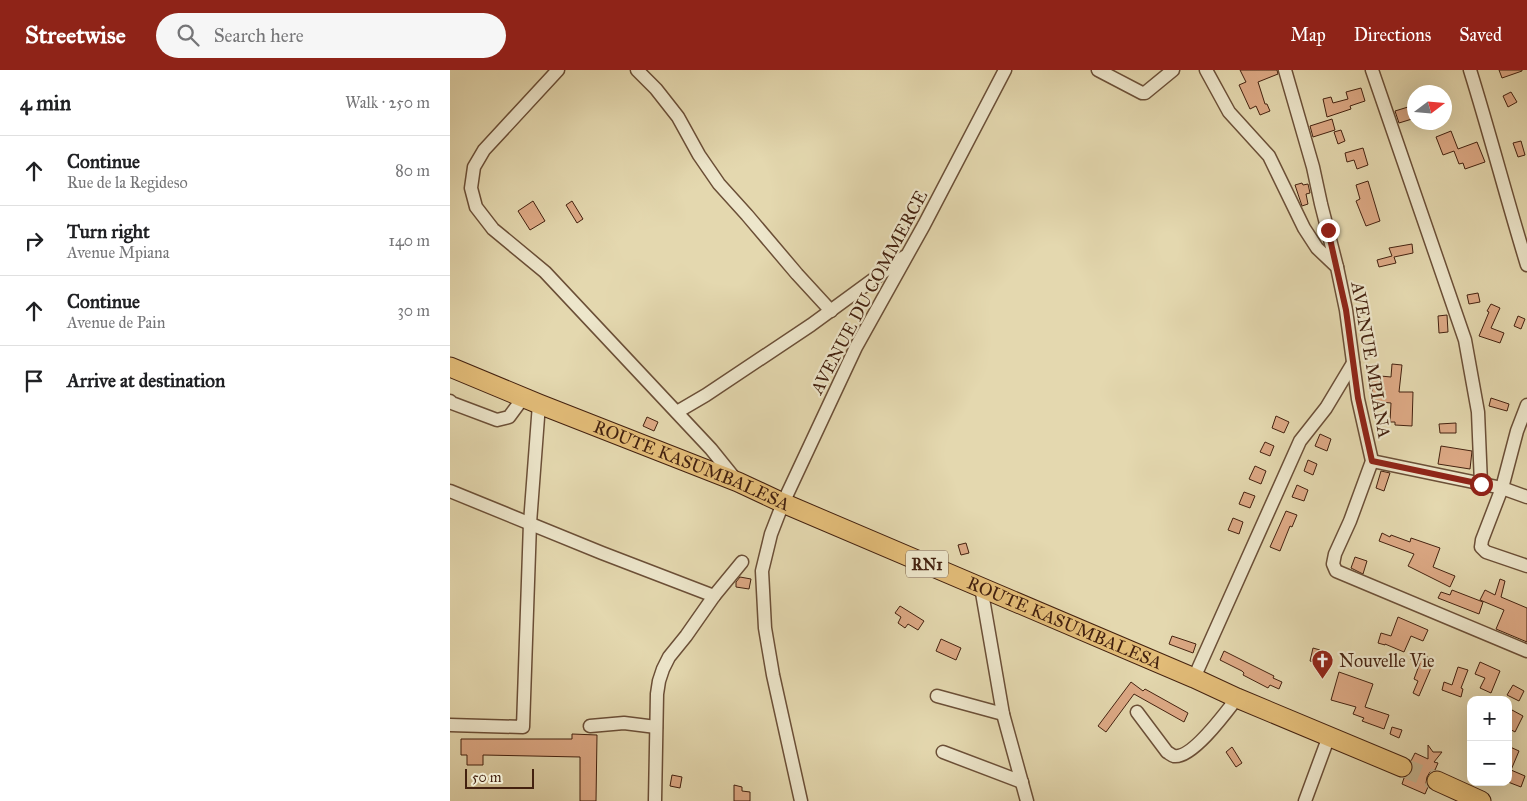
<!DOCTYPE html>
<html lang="en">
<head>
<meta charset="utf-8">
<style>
  :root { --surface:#fff; --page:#f6f6f6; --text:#202124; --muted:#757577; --line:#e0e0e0; --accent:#8f2418 }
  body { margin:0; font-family:"IM FELL Great Primer",serif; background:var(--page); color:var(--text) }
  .controls { position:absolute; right:15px; bottom:15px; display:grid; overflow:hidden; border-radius:10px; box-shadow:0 5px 20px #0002 }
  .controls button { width:45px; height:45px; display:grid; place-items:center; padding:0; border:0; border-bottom:1px solid var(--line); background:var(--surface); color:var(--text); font:25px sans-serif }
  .compass { position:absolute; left:957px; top:15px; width:45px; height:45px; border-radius:50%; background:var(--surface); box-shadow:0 5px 20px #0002; rotate:74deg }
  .scale { position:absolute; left:15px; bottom:12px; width:69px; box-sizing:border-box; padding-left:5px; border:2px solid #43210f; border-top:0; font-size:14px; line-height:18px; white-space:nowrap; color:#43210f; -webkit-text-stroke:4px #ede6cb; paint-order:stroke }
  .stop { position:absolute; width:15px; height:15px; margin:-11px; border:4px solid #8f2418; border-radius:50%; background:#fff }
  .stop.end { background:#8f2418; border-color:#fff; box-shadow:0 1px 5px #0008 }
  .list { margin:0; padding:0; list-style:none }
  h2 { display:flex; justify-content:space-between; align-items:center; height:65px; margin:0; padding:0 20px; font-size:21px }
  h2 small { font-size:16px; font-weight:400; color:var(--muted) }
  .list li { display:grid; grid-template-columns:32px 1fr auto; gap:15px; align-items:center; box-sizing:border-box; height:70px; padding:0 20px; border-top:1px solid var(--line) }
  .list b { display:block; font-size:19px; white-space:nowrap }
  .list p { margin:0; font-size:16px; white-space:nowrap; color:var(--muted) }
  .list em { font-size:16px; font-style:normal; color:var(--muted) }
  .icon { flex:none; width:28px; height:28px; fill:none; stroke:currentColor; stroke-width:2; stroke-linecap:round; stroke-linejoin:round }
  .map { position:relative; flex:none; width:1077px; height:731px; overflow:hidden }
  header { display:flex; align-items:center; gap:30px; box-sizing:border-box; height:70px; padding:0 25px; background:var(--accent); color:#fff }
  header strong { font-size:24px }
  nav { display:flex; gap:28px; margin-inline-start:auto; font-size:18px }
  .search { width:350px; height:45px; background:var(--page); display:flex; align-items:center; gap:12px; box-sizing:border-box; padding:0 18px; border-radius:28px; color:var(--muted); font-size:19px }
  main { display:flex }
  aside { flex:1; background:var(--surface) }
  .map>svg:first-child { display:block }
</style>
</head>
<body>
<header>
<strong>Streetwise</strong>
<div class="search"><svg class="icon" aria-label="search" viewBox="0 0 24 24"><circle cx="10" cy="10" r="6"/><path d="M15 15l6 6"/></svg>Search here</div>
<nav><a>Map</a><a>Directions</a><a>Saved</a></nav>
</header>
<main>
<aside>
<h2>4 min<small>Walk · 250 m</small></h2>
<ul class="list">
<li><svg class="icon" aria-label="ahead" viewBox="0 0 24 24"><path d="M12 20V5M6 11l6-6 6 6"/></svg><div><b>Continue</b><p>Rue de la Regideso</p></div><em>80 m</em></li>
<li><svg class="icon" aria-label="right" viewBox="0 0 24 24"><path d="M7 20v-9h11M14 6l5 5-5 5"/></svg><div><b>Turn right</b><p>Avenue Mpiana</p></div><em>140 m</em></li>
<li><svg class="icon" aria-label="ahead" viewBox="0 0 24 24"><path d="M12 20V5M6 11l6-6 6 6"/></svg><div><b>Continue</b><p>Avenue de Pain</p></div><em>30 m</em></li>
<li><svg class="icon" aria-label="arrive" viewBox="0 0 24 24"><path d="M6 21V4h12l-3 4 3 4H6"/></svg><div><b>Arrive at destination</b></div></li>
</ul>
</aside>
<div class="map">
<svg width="1077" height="731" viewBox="0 0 1077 731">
  <rect width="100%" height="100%" fill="#e4d8af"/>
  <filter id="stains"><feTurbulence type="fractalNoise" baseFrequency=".004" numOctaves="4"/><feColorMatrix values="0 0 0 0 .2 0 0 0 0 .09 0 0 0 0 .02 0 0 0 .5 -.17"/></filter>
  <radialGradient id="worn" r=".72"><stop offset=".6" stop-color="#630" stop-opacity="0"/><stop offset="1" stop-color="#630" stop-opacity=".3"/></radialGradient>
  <g fill="#dda985" stroke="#43210f">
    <path d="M790 0H827L828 4 808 12 815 34H817L820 41 810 45 806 36 800 39 789 15 796 12Z"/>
    <path d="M1049 0H1072V1L1052 8Z"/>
    <path d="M911 18 915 31 900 36 901 39 877 47 873 29 881 27 883 33 898 29 896 22Z"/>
    <path d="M1061 22 1067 32 1058 37 1053 26Z"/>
    <path d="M958 37 962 49 949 53 945 41Z"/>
    <path d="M882 49 885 60 863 67 860 56Z"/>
    <path d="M891 60 895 71 888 74 884 62Z"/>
    <path d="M1001 61 1008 79 1027 72 1035 92 1015 99 1013 93 1009 94 1004 81 993 85 986 67Z"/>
    <path d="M1071 71 1075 85 1068 87 1063 73Z"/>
    <path d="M913 78 918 95 907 99 904 90 897 92 895 83Z"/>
    <path d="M918 111 930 151 916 156 906 131 910 129 906 115Z"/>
    <path d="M852 113 853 115 858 114 860 123 856 124 858 134 852 136 845 115Z"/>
    <path d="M83 131 95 151 80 160 68 141Z"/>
    <path d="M122 131 133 149 127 153 116 135Z"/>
    <path d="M962 174 963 183 944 187 946 193 929 197 927 190 942 186 939 178Z"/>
    <path d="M1028 223 1030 232 1019 234 1017 225Z"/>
    <path d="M1041 234 1050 238 1041 258 1054 263 1050 273 1029 266 1039 242 1037 241Z"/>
    <path d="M997 245 998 262 989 263 988 246Z"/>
    <path d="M1068 246 1075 249 1071 259 1064 256Z"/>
    <path d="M942 294 952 295 949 322H963L962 356 945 355V352H940L941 333 921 331 923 313 920 312V305L941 307Z"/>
    <path d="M1041 328 1059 334 1057 341 1039 336Z"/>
    <path d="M826 346 839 352 834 363 822 358Z"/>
    <path d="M197 347 208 352 204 361 193 356Z"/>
    <path d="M1006 353V363H990L989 354Z"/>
    <path d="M870 364 881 369 877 381 865 376Z"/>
    <path d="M815 372 824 376 820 386 810 382Z"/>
    <path d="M991 376 1022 381 1020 399 988 394Z"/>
    <path d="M858 390 867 394 863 405 854 401Z"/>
    <path d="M805 396 816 401 811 414 799 409Z"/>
    <path d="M931 401 940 403 934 421 926 418Z"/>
    <path d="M847 415 858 420 854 431 842 427Z"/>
    <path d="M794 422 805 426 800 438 789 434Z"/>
    <path d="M836 441 847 445 842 457 840 456 830 481 820 477Z"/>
    <path d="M783 448 793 452 789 464 778 460Z"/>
    <path d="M932 463 940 467 941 465 960 472 961 468 990 478 983 497 1005 506 1000 517 958 496 964 484 929 471Z"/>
    <path d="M516 473 519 483 511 485 508 475Z"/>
    <path d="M905 487 917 491 913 504 901 498Z"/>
    <path d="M290 507 301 509 299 519 286 517V512Z"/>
    <path d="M1050 509 1055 511 1051 527 1077 538V572L1046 559 1054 540 1030 530 1035 520 1045 525Z"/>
    <path d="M1002 520 1033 532 1029 544 988 528 991 522 1000 525Z"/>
    <path d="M450 536 474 551 468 560 458 554 455 558 448 553 451 547 445 543Z"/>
    <path d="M948 547 978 560 973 571 961 566 954 582 935 574V575L928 573 931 563 941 566Z"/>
    <path d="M722 566 746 574 743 583 719 574Z"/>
    <path d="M491 569 511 578 506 590 486 581Z"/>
    <path d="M863 578 870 580 867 593 860 591Z"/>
    <path d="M774 581 824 606 823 608 832 612 829 619 820 615 818 618 793 605 794 603 792 601 770 590Z"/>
    <path d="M963 582 980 588 977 596 981 598 969 626 963 623 968 611 964 609 970 593 961 590Z"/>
    <path d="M1030 592 1050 601 1041 623 1030 618 1035 608 1025 604Z"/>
    <path d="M1008 597 1018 600 1011 618 1013 619 1011 627 992 620 994 612 1002 615Z"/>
    <path d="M889 602 923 614 915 637 939 645 934 659 912 651 914 648 903 644 906 637 881 630Z"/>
    <path d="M681 612 693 621 695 619 738 643 734 652 684 624 656 662 648 656Z"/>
    <path d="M1063 615 1074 621 1069 631 1057 625Z"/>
    <path d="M1062 640 1073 646 1065 662 1058 658V648Z"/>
    <path d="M942 657 952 660 949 668 940 664Z"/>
    <path d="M122 664 147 665 146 731H130V687L33 685V695H17V685H11V669H122Z"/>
    <path d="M978 675 983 682H992L984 692 988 693 985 700 980 702 977 707 976 713 978 717 975 724 952 714 954 708 959 706 962 702 963 696 961 691 965 683 978 689Z"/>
    <path d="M1058 676 1069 681 1061 700 1075 706 1071 717 1058 712Z"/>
    <path d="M782 677 792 693 786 697 776 682Z"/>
    <path d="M222 705 232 707 230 718 220 716Z"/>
    <path d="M284 715 292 717V721L300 722V731H284Z"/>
  </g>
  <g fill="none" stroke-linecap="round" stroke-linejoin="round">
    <path stroke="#c4b38f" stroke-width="19" stroke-dasharray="19 9" stroke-linecap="butt" d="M952 697 987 711"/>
    <defs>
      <g id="minor">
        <path d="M108 0 34 80 24 97 21 118 26 137 43 159 95 202 261 379 286 410"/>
        <path d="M187 0 206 19 228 47 249 85 269 114 297 145 347 204 381 241"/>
        <path d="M648 0 692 23H695L723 0"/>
        <path d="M756 0 779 42 819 86 854 158 867 178 887 197 896 240 908 329 922 391 900 451 885 484 883 494 886 501 1077 581"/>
        <path d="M835 0 863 97 871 134 887 197"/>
        <path d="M922 0 1015 270 1028 342 1031 414"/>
        <path d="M1020 0C1040 64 1057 130 1077 195"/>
        <path d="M0 331 2 333 47 350 59 347 73 328"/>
        <path d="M1077 335 1067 361 1052 418 1032 470 1031 477 1036 482 1077 496"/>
        <path d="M227 342 256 325 361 255 454 187"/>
        <path d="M922 391 1052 418 1077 427"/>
        <path d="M0 421 152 483 264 526"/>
        <path d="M531 517 553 644 577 731"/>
        <path d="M744 608 850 371 876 338 903 293"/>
        <path d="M487 626 553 644"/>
        <path d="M687 642 717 682C719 683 721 685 724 686 742 689 777 641 787 628"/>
        <path d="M0 655 73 657 80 453 89 334"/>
        <path d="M140 656 174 653 206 657"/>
        <path d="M493 682 572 712"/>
        <path d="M205 731 207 624 209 611 213 599 219 587 236 566 264 526 292 492"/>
        <path d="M351 731 323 605 315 558 312 501 321 464 333 433 406 277 474 155 555 0"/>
        <path d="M855 731 879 666"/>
      </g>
      <g id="highway">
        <path id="s1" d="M0 297 89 334 288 412 333 433 744 608 787 628 952 697"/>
        <path d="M987 711 1031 731"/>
      </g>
    </defs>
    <use href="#minor" stroke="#6b4f37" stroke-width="15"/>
    <use href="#highway" stroke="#43210f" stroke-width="21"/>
    <use href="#minor" stroke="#ede6cb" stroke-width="12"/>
    <use href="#highway" stroke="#e2bc78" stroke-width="19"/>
  </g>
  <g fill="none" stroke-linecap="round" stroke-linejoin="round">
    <path stroke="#8f2418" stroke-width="6" d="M878 160 896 240 908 328 922 391 1031 414"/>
  </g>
  <defs>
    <symbol id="church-pin" viewBox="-11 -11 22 30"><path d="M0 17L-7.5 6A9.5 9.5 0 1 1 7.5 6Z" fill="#8f2418" stroke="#ede6cb"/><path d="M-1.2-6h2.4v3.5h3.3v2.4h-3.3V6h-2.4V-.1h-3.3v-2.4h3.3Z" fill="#fff"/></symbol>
  </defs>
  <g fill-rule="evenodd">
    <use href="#church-pin" x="860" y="578" width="25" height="34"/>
  </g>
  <g text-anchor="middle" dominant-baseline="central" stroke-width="4.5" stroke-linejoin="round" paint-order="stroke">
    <rect fill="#ede6cb" stroke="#765c47" stroke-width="1" x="456" y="480.5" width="42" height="27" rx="4"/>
    <g font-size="16" font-weight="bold" fill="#43210f">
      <text x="477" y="494">RN1</text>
    </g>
    <g font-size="18" fill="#43210f" stroke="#ede6cb">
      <text transform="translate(419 222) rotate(-62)">AVENUE DU COMMERCE</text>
      <text transform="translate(921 290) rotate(80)">AVENUE MPIANA</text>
      <text stroke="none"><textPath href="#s1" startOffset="261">ROUTE KASUMBALESA</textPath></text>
      <text stroke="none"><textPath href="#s1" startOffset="666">ROUTE KASUMBALESA</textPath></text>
    </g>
    <g font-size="18" fill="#43210f" stroke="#ede6cb" text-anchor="start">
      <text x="889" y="591">Nouvelle Vie</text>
    </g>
  </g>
  <rect width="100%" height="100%" filter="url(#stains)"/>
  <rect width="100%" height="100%" fill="url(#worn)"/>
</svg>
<div class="controls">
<button>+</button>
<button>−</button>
</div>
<svg class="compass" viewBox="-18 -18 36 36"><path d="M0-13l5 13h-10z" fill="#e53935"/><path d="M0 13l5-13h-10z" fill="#757577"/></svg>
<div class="scale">50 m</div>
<div class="stop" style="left:1031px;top:414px"></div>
<div class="stop end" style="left:878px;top:160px"></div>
</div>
</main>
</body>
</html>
